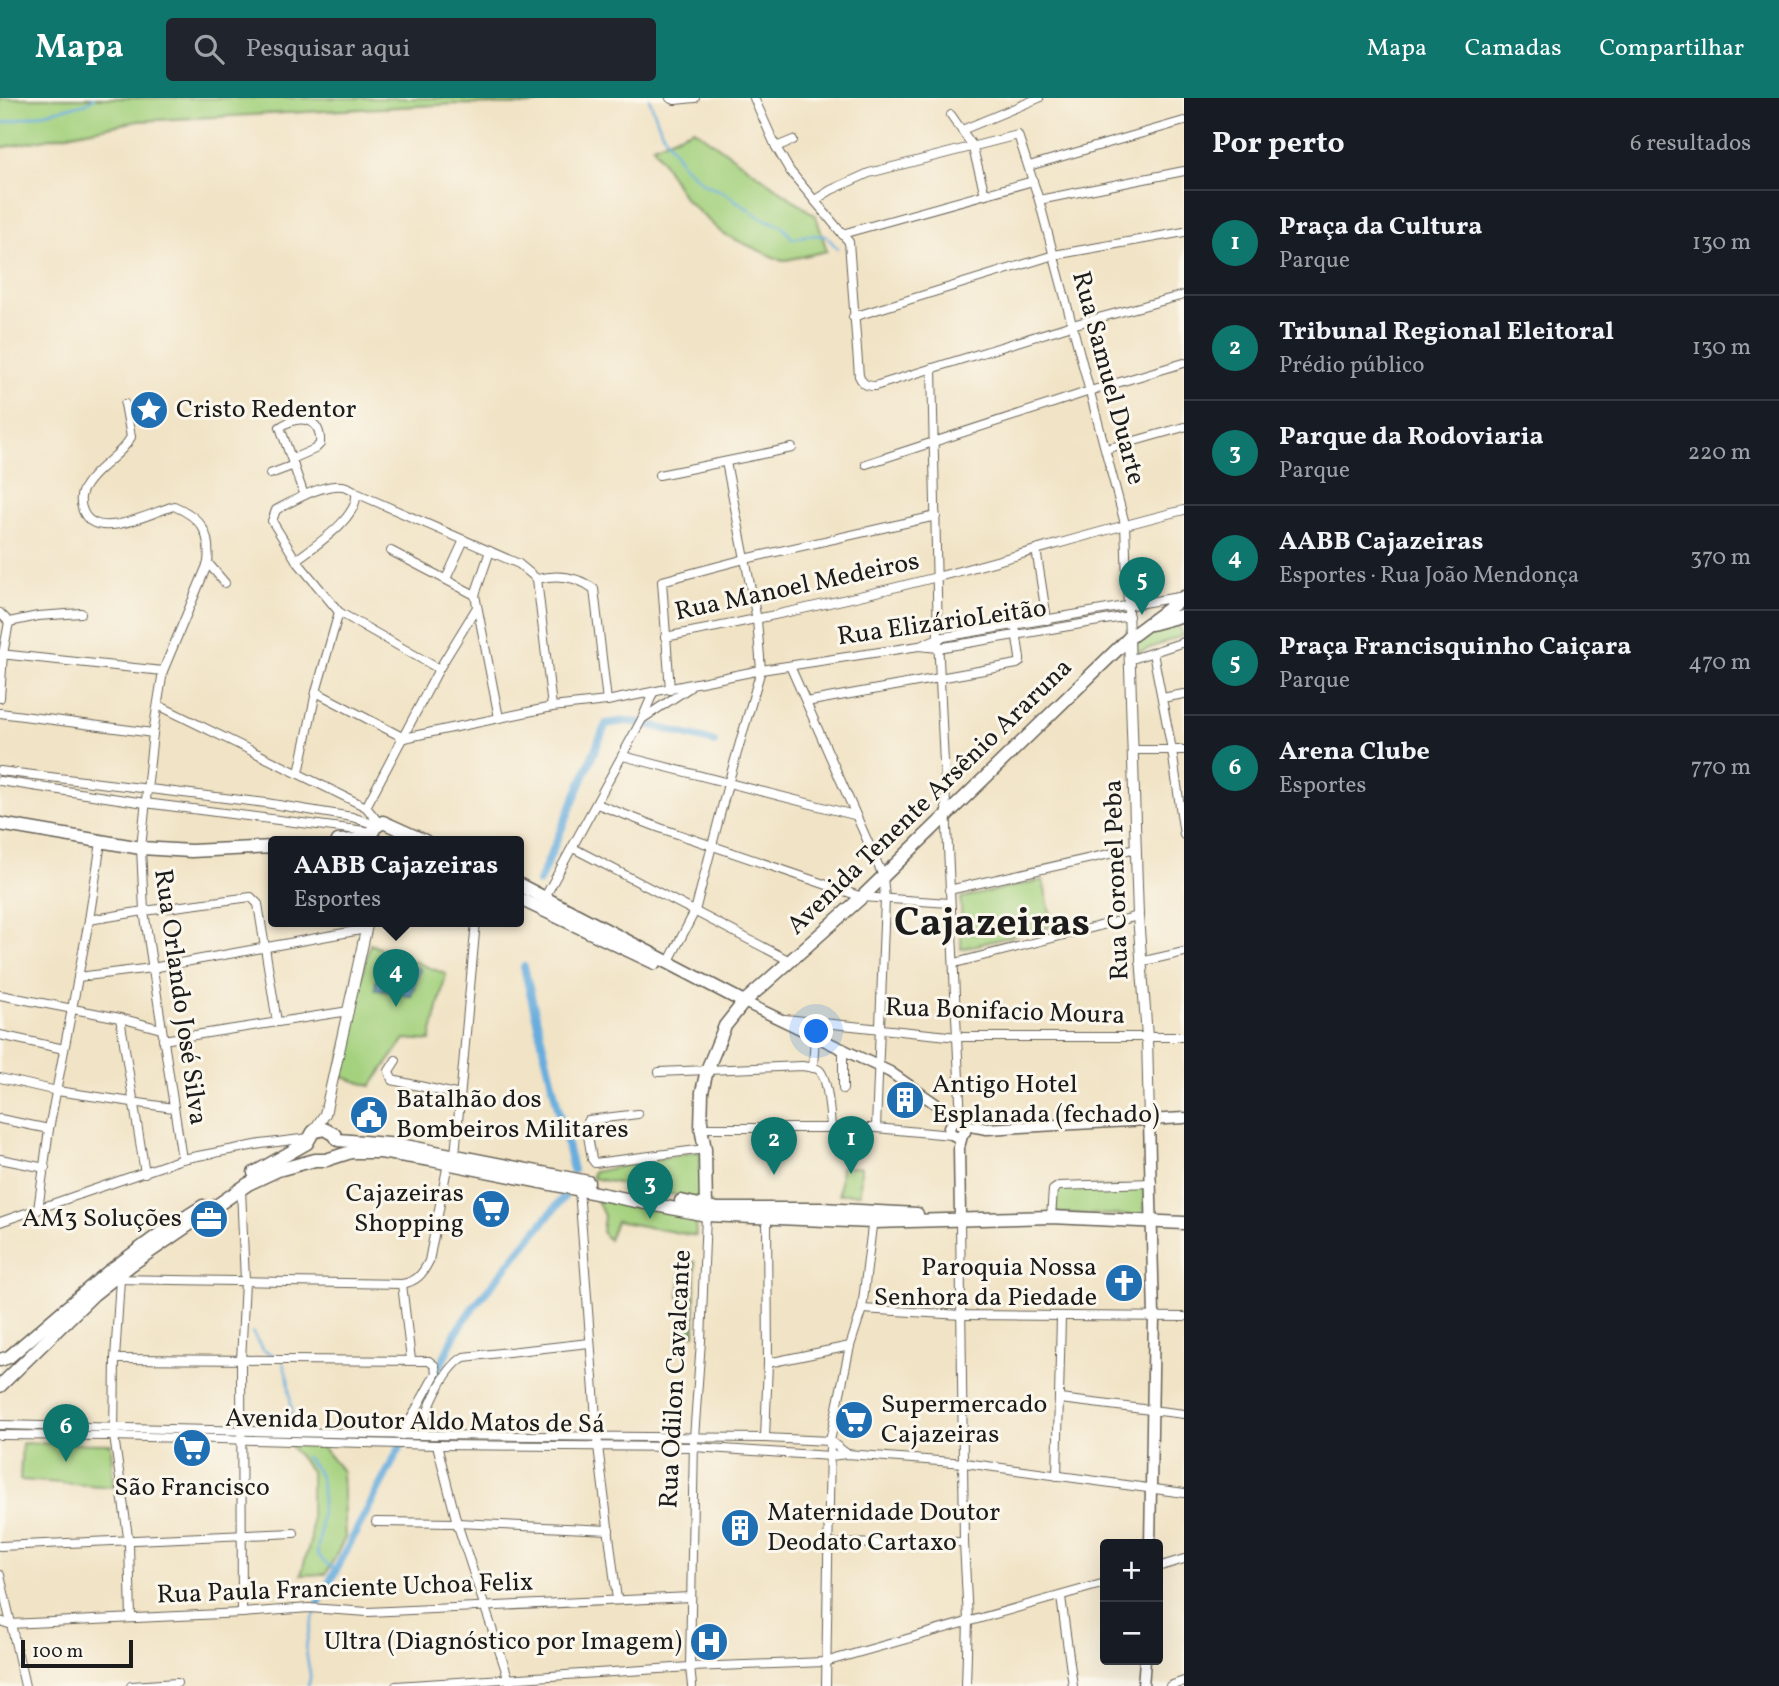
<!DOCTYPE html>
<html lang="pt">
<head>
<meta charset="utf-8">
<style>
  :root { --surface:#171b24; --page:#20242c; --text:#f1f3f6; --muted:#9ea1a6; --line:#363941; --accent:#0f766e }
  body { margin:0; font-family:Vollkorn,serif; background:var(--page); color:var(--text) }
  .controls { position:absolute; right:21px; bottom:21px; display:grid; overflow:hidden; border-radius:7px; box-shadow:0 7px 28px #0002 }
  .controls button { width:63px; height:63px; display:grid; place-items:center; padding:0; border:0; border-bottom:2px solid var(--line); background:var(--surface); color:var(--text); font:35px sans-serif }
  .scale { position:absolute; left:21px; bottom:18px; width:112px; box-sizing:border-box; padding-left:7px; border:4px solid #1c1c1c; border-top:0; font-size:19px; line-height:24px; white-space:nowrap; color:#1c1c1c; -webkit-text-stroke:5px #fbf7ec; paint-order:stroke }
  .you { position:absolute; left:817px; top:934px; width:24px; height:24px; margin:-18px; border:5px solid #fff; border-radius:50%; background:#1a73e8; box-shadow:0 0 0 10px #1a73e833 }
  .badge { display:grid; place-items:center; width:46px; height:46px; border-radius:50%; background:var(--accent); color:#fff; font-size:23px; font-weight:700 }
  .pin { position:absolute; translate:-50% -58px; filter:drop-shadow(0 2px 4px #0008) }
  .pin::after { content:''; position:absolute; top:37px; width:24px; height:21px; background:inherit; clip-path:polygon(0 0,100% 0,50% 100%) }
  .popup { position:absolute; left:268px; top:738px; width:256px; height:91px; box-sizing:border-box; display:grid; place-content:center; border-radius:7px; background:var(--surface); filter:drop-shadow(0 2px 5px #0005); font-size:23px; white-space:nowrap; color:var(--muted) }
  .popup b { font-size:26px; color:var(--text) }
  .popup::after { content:''; position:absolute; left:50%; top:100%; margin-left:-14px; border:14px solid transparent; border-top-color:var(--surface) }
  .list { margin:0; padding:0; list-style:none }
  h2 { display:flex; justify-content:space-between; align-items:center; height:91px; margin:0; padding:0 28px; font-size:30px }
  h2 small { font-size:23px; font-weight:400; color:var(--muted) }
  .list li { display:grid; grid-template-columns:46px 1fr auto; gap:21px; align-items:center; box-sizing:border-box; height:105px; padding:0 28px; border-top:2px solid var(--line) }
  .list b { display:block; font-size:26px; white-space:nowrap }
  .list p { margin:0; font-size:23px; white-space:nowrap; color:var(--muted) }
  .list em { font-size:23px; font-style:normal; color:var(--muted) }
  .icon { flex:none; width:38px; height:38px; fill:none; stroke:currentColor; stroke-width:2; stroke-linecap:round; stroke-linejoin:round }
  .map { position:relative; flex:none; width:1184px; height:1588px; overflow:hidden }
  header { display:flex; align-items:center; gap:42px; box-sizing:border-box; height:98px; padding:0 35px; background:var(--accent); color:#fff }
  header strong { font-size:33px }
  nav { display:flex; gap:38px; margin-inline-start:auto; font-size:24px }
  .search { width:490px; height:63px; background:var(--page); display:flex; align-items:center; gap:18px; box-sizing:border-box; padding:0 24px; border-radius:7px; color:var(--muted); font-size:26px }
  main { display:flex }
  aside { flex:1; background:var(--surface) }
  .map>svg:first-child { display:block }
</style>
</head>
<body>
<header>
<strong>Mapa</strong>
<div class="search"><svg class="icon" aria-label="search" viewBox="0 0 24 24"><circle cx="10" cy="10" r="6"/><path d="M15 15l6 6"/></svg>Pesquisar aqui</div>
<nav><a>Mapa</a><a>Camadas</a><a>Compartilhar</a></nav>
</header>
<main>
<div class="map">
<svg width="1184" height="1588" viewBox="0 0 1184 1588">
  <rect width="100%" height="100%" fill="#fbf7ec"/>
  <filter id="ink" filterUnits="userSpaceOnUse"><feTurbulence type="fractalNoise" baseFrequency=".0143" numOctaves="2"/><feDisplacementMap in="SourceGraphic" scale="14" xChannelSelector="R" yChannelSelector="G"/><feConvolveMatrix kernelMatrix="1 2 1 2 8 2 1 2 1" color-interpolation-filters="sRGB"/></filter>
  <filter id="wash" filterUnits="userSpaceOnUse"><feTurbulence type="fractalNoise" baseFrequency=".00686" numOctaves="4" result="noise"/><feDisplacementMap in="SourceGraphic" scale="28" xChannelSelector="R" yChannelSelector="G"/><feGaussianBlur stdDeviation="1.57" result="paint"/><feColorMatrix in="noise" values="0 0 0 0 0 0 0 0 0 0 0 0 0 0 0 0 0 1.4 0 .05"/><feComposite in="paint" operator="in"/></filter>
  <g filter="url(#wash)">
    <rect width="100%" height="100%" fill="#f1e3c5"/>
    <g fill="#a4d17e" stroke="#60764d" stroke-width="2">
      <path d="M0 0H561L528 7 457 6 138 23 0 50Z"/>
      <path d="M694 31 816 118 827 153 782 163 723 136 685 101 653 48Z"/>
      <path d="M1178 524 1182 538 1137 555V545L1159 527Z"/>
      <path d="M1043 782 1053 828 961 851V800Z"/>
      <path d="M370 846 446 876 430 943 405 941 371 988 337 977Z"/>
      <path d="M700 1053 701 1102 592 1080 593 1074Z"/>
      <path d="M841 1069H861L860 1096H839Z"/>
      <path d="M1145 1089 1144 1118 1056 1115V1090Z"/>
      <path d="M595 1098 695 1118 696 1138 616 1123 609 1142 602 1134 604 1118Z"/>
      <path d="M286 1343 323 1350 342 1373 345 1440 326 1476 301 1477 311 1440V1373Z"/>
      <path d="M22 1345 111 1346 113 1389 20 1382Z"/>
    </g>
    <path fill="#83b36d" stroke="#506844" stroke-width="2" d="M682 1164H695V1236L687 1235V1210L679 1199Z"/>
    <path fill="#68addd" stroke="#42647c" stroke-width="2" d="M381 857 420 871 411 898 375 891Z"/>
    <g fill="none" stroke-linecap="round" stroke-linejoin="round">
      <g stroke="#68addd" stroke-width="2.5">
        <path d="M649 0 661 32 683 67 704 86 725 95 761 120 781 127 793 141 808 137 826 138 838 151"/>
        <path d="M0 22 4 25 87 5 94 0"/>
        <path d="M252 1234 263 1252 276 1258"/>
        <path d="M283 1265 288 1281 293 1324"/>
        <path d="M305 1359C312 1366 318 1372 321 1382 324 1394 320 1441 317 1455L324 1464 337 1473"/>
        <path d="M308 1588C313 1576 308 1571 307 1559 304 1544 311 1527 316 1512"/>
      </g>
      <g stroke="#68addd" stroke-width="8">
        <path d="M646 626 714 644"/>
        <path d="M539 784 606 626 625 623 640 625"/>
        <path d="M524 869 573 1072"/>
        <path d="M436 1277 456 1234 471 1212 564 1099"/>
        <path d="M318 1506 404 1342"/>
      </g>
    </g>
  </g>
  <g filter="url(#ink)">
    <g fill="none" stroke-linecap="round" stroke-linejoin="round">
      <defs>
        <g id="minor">
          <path d="M670 0 675 2 695 0"/>
          <path d="M754 0 776 49 790 73 849 144 859 278C863 286 866 288 875 288L1072 227 1184 197"/>
          <path d="M951 17 972 47 985 96"/>
          <path d="M962 32 1039 0"/>
          <path d="M776 49 793 42"/>
          <path d="M1029 68 1184 23"/>
          <path d="M815 102 831 92 869 75 1018 37 1039 102 1125 426 1129 540"/>
          <path d="M1039 102 1184 73"/>
          <path d="M842 136 1033 83"/>
          <path d="M853 219 1054 157 1184 134"/>
          <path d="M932 270 938 540 961 1023"/>
          <path d="M125 306 131 339C120 359 98 368 86 387 80 395 79 403 83 413 96 445 152 414 174 408 202 420 211 435 208 465L163 573 153 635 141 750 144 813 182 1061"/>
          <path d="M1106 351 1184 329"/>
          <path d="M292 361 315 351 320 346C322 319 299 316 280 329L304 397"/>
          <path d="M866 366 1090 293 1184 265"/>
          <path d="M270 376 294 367"/>
          <path d="M659 377 792 350"/>
          <path d="M1036 451 1047 522"/>
          <path d="M391 453 475 497"/>
          <path d="M490 453 475 497 499 620"/>
          <path d="M296 462C314 448 359 420 356 395"/>
          <path d="M208 465 225 485"/>
          <path d="M446 481 464 442"/>
          <path d="M537 481C557 476 577 478 594 491L607 603"/>
          <path d="M537 481 552 609"/>
          <path d="M0 515 9 524"/>
          <path d="M9 524 38 518 81 515"/>
          <path d="M665 539C756 522 847 502 937 479 1019 458 1101 432 1184 412"/>
          <path d="M922 547 938 540 1184 498"/>
          <path d="M1153 555 1172 652 1184 737"/>
          <path d="M0 556 163 573"/>
          <path d="M1129 562 1184 544"/>
          <path d="M790 568 883 778 885 801 876 1030"/>
          <path d="M439 571 339 514 296 462 272 423 276 412C295 402 338 375 356 395L519 466 537 481"/>
          <path d="M670 592 662 483 745 461 936 418"/>
          <path d="M316 594 404 640"/>
          <path d="M0 600 3 556 9 524"/>
          <path d="M1162 600 1184 596"/>
          <path d="M806 604 1017 566 1020 564V560L1016 533"/>
          <path d="M158 607 366 709 379 725"/>
          <path d="M0 615 153 635"/>
          <path d="M642 621 653 595"/>
          <path d="M404 640 552 609 607 603 761 572 919 548 938 550 1129 518"/>
          <path d="M1133 652H1184"/>
          <path d="M623 658 854 717"/>
          <path d="M0 673 266 705 352 719 376 727"/>
          <path d="M299 675 316 594 339 514"/>
          <path d="M0 683 145 705 373 734"/>
          <path d="M597 706 660 730 862 799 949 805"/>
          <path d="M366 709 439 571 477 509"/>
          <path d="M573 750 790 863"/>
          <path d="M949 792 1136 750"/>
          <path d="M545 799 642 621 689 590"/>
          <path d="M89 822 144 813 251 799 258 806 277 924"/>
          <path d="M669 863 695 813 728 686 761 572 757 522 726 364"/>
          <path d="M1140 864 1184 854"/>
          <path d="M955 865 1138 818"/>
          <path d="M78 879 152 870 366 831"/>
          <path d="M0 897 120 920 161 931"/>
          <path d="M120 920 145 1075"/>
          <path d="M785 921 958 939H1184"/>
          <path d="M0 937 64 951"/>
          <path d="M163 942 349 913"/>
          <path d="M396 962 389 973 392 982 460 997"/>
          <path d="M813 970 815 936"/>
          <path d="M659 974 802 968C807 969 815 969 819 972 828 979 830 1017 831 1029"/>
          <path d="M0 980 57 993 173 1010"/>
          <path d="M843 991V950"/>
          <path d="M638 1016 588 1022 586 1026 592 1061 595 1065 705 1051"/>
          <path d="M0 1021 49 1031"/>
          <path d="M701 1030H876L951 1037"/>
          <path d="M455 1057 476 823"/>
          <path d="M0 1061 45 1070"/>
          <path d="M241 1091 245 1183 241 1263 242 1515"/>
          <path d="M579 1091 598 1348 617 1502"/>
          <path d="M38 1112 49 1031 89 822 101 744"/>
          <path d="M1051 1119 1053 1092 1059 1088 1152 1085"/>
          <path d="M960 1120 964 1444 968 1522 966 1588"/>
          <path d="M0 1124 182 1061 261 1046 309 1040"/>
          <path d="M114 1181 402 1186C417 1183 422 1177 429 1163L448 1065"/>
          <path d="M120 1181 115 1261 114 1338 129 1446 131 1520"/>
          <path d="M402 1186 411 1262"/>
          <path d="M862 1211 962 1217 1184 1219"/>
          <path d="M115 1261 429 1263 435 1268 436 1275 402 1337"/>
          <path d="M768 1265 850 1248"/>
          <path d="M1060 1301 1184 1316"/>
          <path d="M0 1327 418 1337 765 1340 830 1343 847 1356"/>
          <path d="M0 1337 111 1338 437 1347 694 1349 830 1358 847 1356 965 1365 1184 1395"/>
          <path d="M424 1337C422 1316 445 1270 464 1259L589 1245"/>
          <path d="M765 1340 768 1265 767 1121"/>
          <path d="M437 1347 457 1425 511 1588"/>
          <path d="M1057 1378 1061 1219"/>
          <path d="M376 1424 457 1425 609 1432"/>
          <path d="M827 1446 964 1444"/>
          <path d="M0 1448 294 1435"/>
          <path d="M1158 1469 1184 1461"/>
          <path d="M0 1477 25 1588"/>
          <path d="M1061 1499 1073 1588"/>
          <path d="M0 1523 9 1526 242 1515 309 1510 368 1514 691 1499"/>
          <path d="M131 1588 177 1585"/>
          <path d="M396 1588 690 1569 825 1564 1105 1485"/>
          <path d="M692 1588 690 1569 694 1340 701 1243 706 1117"/>
          <path d="M826 1588 830 1343 850 1248 862 1211 873 1120"/>
          <path d="M1170 1588 1184 1583"/>
        </g>
        <g id="tertiary">
          <path d="M1129 540 1138 818 1147 939 1149 1022"/>
          <path d="M313 1034 325 1016 368 823"/>
        </g>
        <g id="secondary">
          <path d="M744 904 890 974 963 1025 965 1034 957 1039 950 1035 949 1029 954 1023 959 1022"/>
          <path d="M1149 1022 1154 1218 1150 1446"/>
          <path d="M965 1027 987 1031 1184 1020"/>
          <path d="M960 1120 959 1049 962 1038"/>
          <path d="M1143 1588 1145 1562"/>
        </g>
        <g id="primary">
          <path d="M1151 526 1184 517"/>
          <path d="M0 726 141 750 191 753 274 749"/>
          <path d="M338 743 374 741"/>
          <path d="M375 743 372 737 374 730 383 724 425 743"/>
          <path d="M518 786 744 904"/>
          <path d="M518 800 655 865"/>
          <path d="M254 1075 307 1045 313 1034 324 1031 334 1036 338 1042 400 1047 588 1084"/>
          <path d="M681 1103 718 1111H821L917 1116"/>
          <path d="M706 1114 705 1051 701 1030 702 994 707 972 725 928 744 904 862 799 1129 540 1184 499"/>
          <path d="M0 1262 9 1259 108 1174 161 1135 203 1108"/>
          <path d="M0 1288 94 1196 132 1166 248 1086 278 1072 315 1062H326L351 1054H380L431 1062 706 1117 873 1124 1051 1119 1184 1125"/>
        </g>
      </defs>
      <use href="#minor" stroke="#676257" stroke-width="10"/>
      <use href="#tertiary" stroke="#676257" stroke-width="12"/>
      <use href="#secondary" stroke="#676257" stroke-width="13"/>
      <use href="#primary" stroke="#676257" stroke-width="15"/>
      <use href="#minor" stroke="#fff" stroke-width="8"/>
      <use href="#tertiary" stroke="#fff" stroke-width="10"/>
      <use href="#secondary" stroke="#fff" stroke-width="10"/>
      <use href="#primary" stroke="#fff" stroke-width="12"/>
    </g>
  </g>
  <defs>
    <symbol id="sight-disc" viewBox="-11 -11 22 22"><circle r="9.5" fill="#1f6fb2" stroke="#fbf7ec"/><path d="M0-6L1.8-2.2L6-1.7L2.9 1.2L3.7 5.4L0 3.3L-3.7 5.4L-2.9 1.2L-6-1.7L-1.8-2.2Z" fill="#fff"/></symbol>
    <symbol id="building-disc" viewBox="-11 -11 22 22"><circle r="9.5" fill="#1f6fb2" stroke="#fbf7ec"/><path d="M-4-6H4V6H1V3H-1V6H-4ZM-2.5-4.3h1.7v1.8h-1.7ZM.8-4.3h1.7v1.8H.8ZM-2.5-1h1.7V.8h-1.7ZM.8-1h1.7V.8H.8Z" fill="#fff"/></symbol>
    <symbol id="civic-disc" viewBox="-11 -11 22 22"><circle r="9.5" fill="#1f6fb2" stroke="#fbf7ec"/><path d="M-.6-6.5H3V-4.5H.6V-3L4-1V1h2V6H-6V1h2V-1L-.6-3ZM-1.2 2.5V6h2.4V2.5Z" fill="#fff"/></symbol>
    <symbol id="supermarket-disc" viewBox="-11 -11 22 22"><circle r="9.5" fill="#1f6fb2" stroke="#fbf7ec"/><path d="M-6-5.5h2.5l.6 2H6L4.5 2H-2.5L-4.4-4H-6ZM-1.5 3.2a1.3 1.3 0 1 0 .1 0ZM3 3.2a1.3 1.3 0 1 0 .1 0Z" fill="#fff"/></symbol>
    <symbol id="office-disc" viewBox="-11 -11 22 22"><circle r="9.5" fill="#1f6fb2" stroke="#fbf7ec"/><path d="M-6-3h4V-5.5h4V-3h4V5H-6ZM-1-4.5V-3h2v-1.5ZM-6 0V1H6V0Z" fill="#fff"/></symbol>
    <symbol id="church-disc" viewBox="-11 -11 22 22"><circle r="9.5" fill="#1f6fb2" stroke="#fbf7ec"/><path d="M-1.2-6h2.4v3.5h3.3v2.4h-3.3V6h-2.4V-.1h-3.3v-2.4h3.3Z" fill="#fff"/></symbol>
    <symbol id="hospital-disc" viewBox="-11 -11 22 22"><circle r="9.5" fill="#1f6fb2" stroke="#fbf7ec"/><path d="M-5-5h3v3.5h4V-5h3V5h-3V1.5h-4V5h-3Z" fill="#fff"/></symbol>
  </defs>
  <g fill-rule="evenodd">
    <use href="#sight-disc" x="127" y="290" width="44" height="44"/>
    <use href="#building-disc" x="883" y="980" width="44" height="44"/>
    <use href="#civic-disc" x="347" y="995" width="44" height="44"/>
    <use href="#supermarket-disc" x="469" y="1089" width="44" height="44"/>
    <use href="#office-disc" x="187" y="1099" width="44" height="44"/>
    <use href="#church-disc" x="1102" y="1163" width="44" height="44"/>
    <use href="#supermarket-disc" x="832" y="1300" width="44" height="44"/>
    <use href="#supermarket-disc" x="170" y="1328" width="44" height="44"/>
    <use href="#building-disc" x="718" y="1408" width="44" height="44"/>
    <use href="#hospital-disc" x="687" y="1522" width="44" height="44"/>
  </g>
  <g text-anchor="middle" dominant-baseline="central" stroke-width="6" stroke-linejoin="round" paint-order="stroke">
    <g font-size="26" fill="#1c1c1c" stroke="#fbf7ec">
      <text transform="translate(1108 280) rotate(75)">Rua Samuel Duarte</text>
      <text transform="translate(797 489) rotate(-12)">Rua Manoel Medeiros</text>
      <text transform="translate(942 525) rotate(-8)">Rua ElizárioLeitão</text>
      <text transform="translate(930 699) rotate(-44)">Avenida Tenente Arsênio Araruna</text>
      <text transform="translate(1117 782) rotate(-92)">Rua Coronel Peba</text>
      <text transform="translate(180 899) rotate(82)">Rua Orlando José Silva</text>
      <text transform="translate(1005 914) rotate(2)">Rua Bonifacio Moura</text>
      <text transform="translate(676 1281) rotate(-87)">Rua Odilon Cavalcante</text>
      <text transform="translate(415 1324) rotate(1)">Avenida Doutor Aldo Matos de Sá</text>
      <text transform="translate(345 1491) rotate(-2)">Rua Paula Franciente Uchoa Felix</text>
    </g>
    <g font-size="26" fill="#1c1c1c" stroke="#fbf7ec" text-anchor="start">
      <text x="176" y="312">Cristo Redentor</text>
      <text x="932" y="987">Antigo Hotel<tspan x="932" dy="30">Esplanada (fechado)</tspan></text>
      <text x="396" y="1002">Batalhão dos<tspan x="396" dy="30">Bombeiros Militares</tspan></text>
      <text x="464" y="1096" text-anchor="end">Cajazeiras<tspan x="464" dy="30">Shopping</tspan></text>
      <text x="182" y="1121" text-anchor="end">AM3 Soluções</text>
      <text x="1097" y="1170" text-anchor="end">Paroquia Nossa<tspan x="1097" dy="30">Senhora da Piedade</tspan></text>
      <text x="881" y="1307">Supermercado<tspan x="881" dy="30">Cajazeiras</tspan></text>
      <text x="192" y="1390" text-anchor="middle">São Francisco</text>
      <text x="767" y="1415">Maternidade Doutor<tspan x="767" dy="30">Deodato Cartaxo</tspan></text>
      <text x="682" y="1544" text-anchor="end">Ultra (Diagnóstico por Imagem)</text>
    </g>
    <g font-size="40" font-weight="bold" fill="#1c1c1c" stroke="#fbf7ec">
      <text x="992" y="827">Cajazeiras</text>
    </g>
  </g>
</svg>
<div class="controls">
<button>+</button>
<button>−</button>
</div>
<div class="scale">100 m</div>
<div class="you"></div>
<div class="pin badge" style="left:851px;top:1076px">1</div>
<div class="pin badge" style="left:774px;top:1077px">2</div>
<div class="pin badge" style="left:650px;top:1121px">3</div>
<div class="pin badge" style="left:396px;top:909px">4</div>
<div class="popup"><b>AABB Cajazeiras</b>Esportes</div>
<div class="pin badge" style="left:1142px;top:517px">5</div>
<div class="pin badge" style="left:66px;top:1364px">6</div>
</div>
<aside>
<h2>Por perto<small>6 resultados</small></h2>
<ul class="list">
<li><span class="badge">1</span><div><b>Praça da Cultura</b><p>Parque</p></div><em>130 m</em></li>
<li><span class="badge">2</span><div><b>Tribunal Regional Eleitoral</b><p>Prédio público</p></div><em>130 m</em></li>
<li><span class="badge">3</span><div><b>Parque da Rodoviaria</b><p>Parque</p></div><em>220 m</em></li>
<li><span class="badge">4</span><div><b>AABB Cajazeiras</b><p>Esportes · Rua João Mendonça</p></div><em>370 m</em></li>
<li><span class="badge">5</span><div><b>Praça Francisquinho Caiçara</b><p>Parque</p></div><em>470 m</em></li>
<li><span class="badge">6</span><div><b>Arena Clube</b><p>Esportes</p></div><em>770 m</em></li>
</ul>
</aside>
</main>
</body>
</html>
